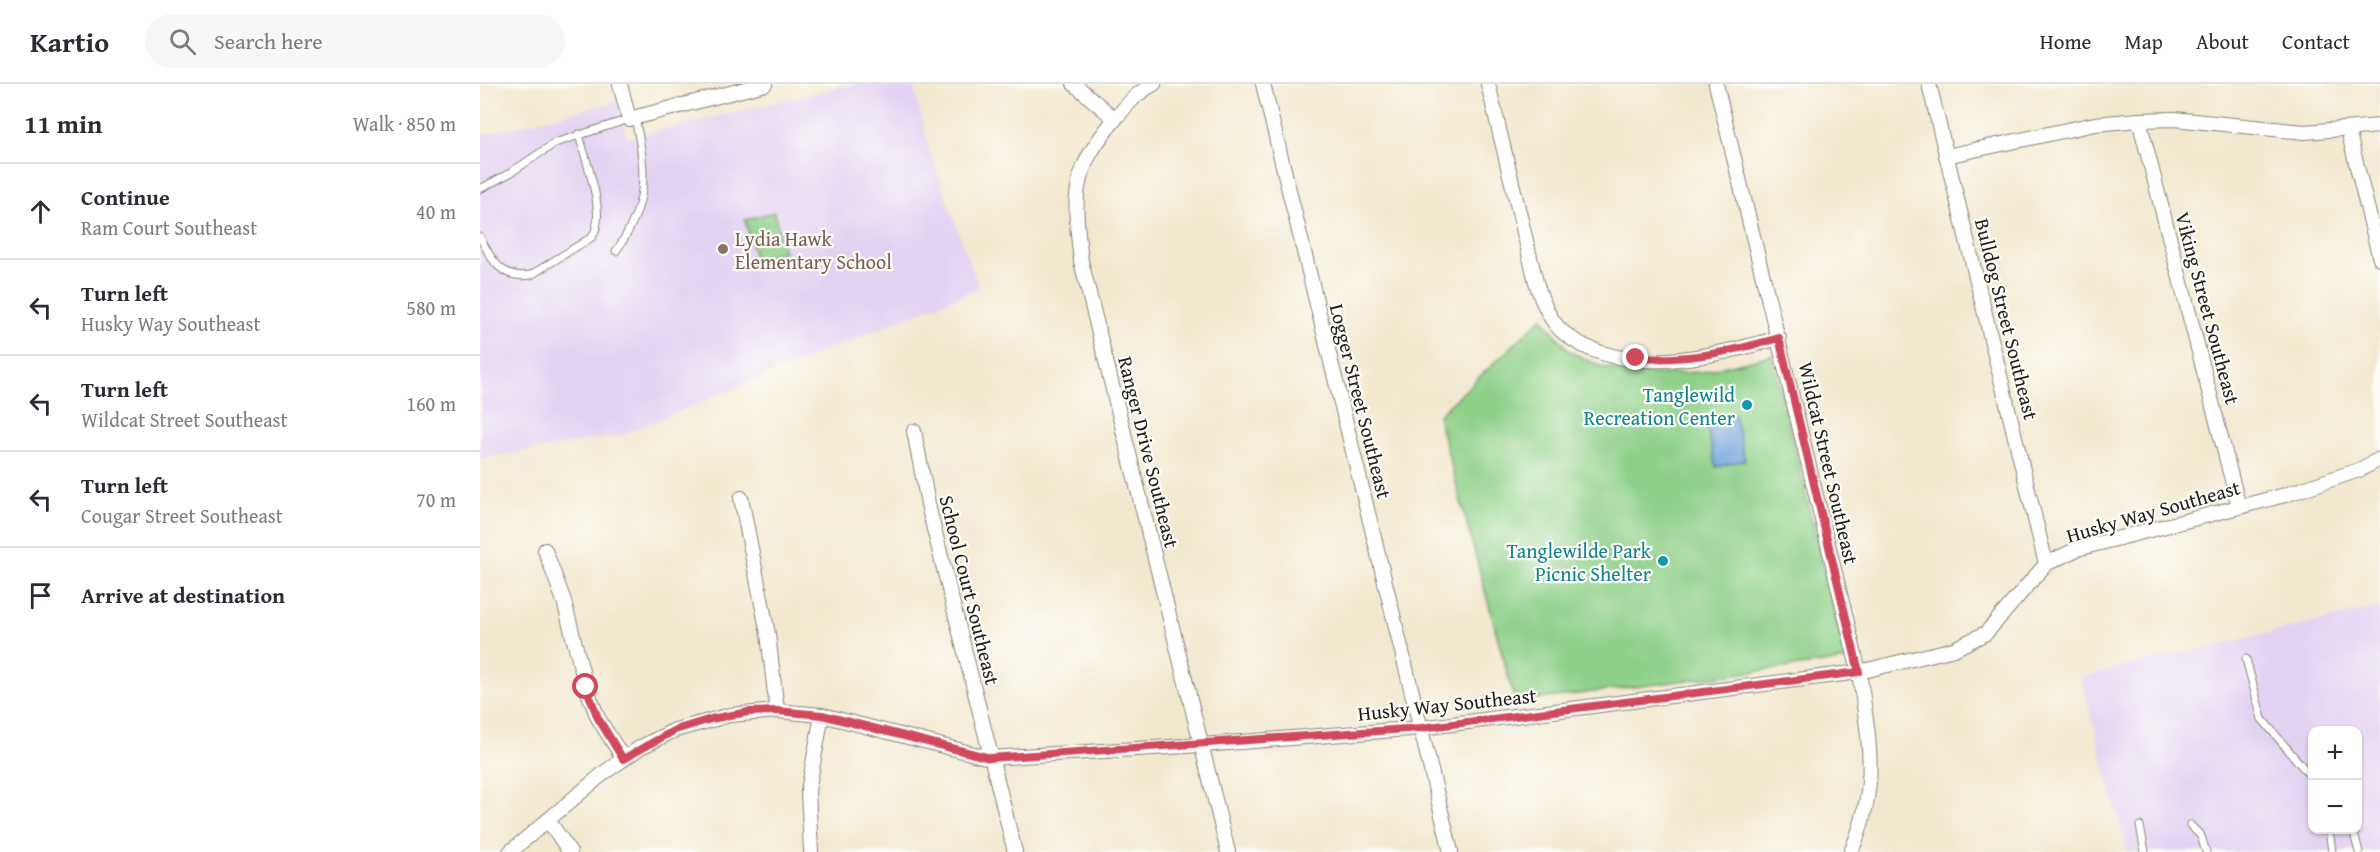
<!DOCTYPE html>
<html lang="en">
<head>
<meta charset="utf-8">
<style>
  :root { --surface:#fff; --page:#f7f7f7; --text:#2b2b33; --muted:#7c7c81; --line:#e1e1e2 }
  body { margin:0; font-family:"Gentium Book Plus",serif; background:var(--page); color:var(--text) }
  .controls { position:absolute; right:18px; bottom:18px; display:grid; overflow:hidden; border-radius:12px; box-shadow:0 2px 4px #0004 }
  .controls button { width:54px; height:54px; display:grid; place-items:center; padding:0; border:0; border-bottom:2px solid var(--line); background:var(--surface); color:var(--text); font:30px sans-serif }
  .stop { position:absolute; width:18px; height:18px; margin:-14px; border:4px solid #d1495b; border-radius:50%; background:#fff }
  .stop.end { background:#d1495b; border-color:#fff; box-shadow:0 2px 6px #0008 }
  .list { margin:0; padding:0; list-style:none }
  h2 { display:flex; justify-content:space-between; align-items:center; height:78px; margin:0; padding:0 24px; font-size:26px }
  h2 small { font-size:20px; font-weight:400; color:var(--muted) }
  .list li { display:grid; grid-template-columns:39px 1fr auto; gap:18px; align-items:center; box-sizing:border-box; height:96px; padding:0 24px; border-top:2px solid var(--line) }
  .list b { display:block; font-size:22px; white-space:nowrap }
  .list p { margin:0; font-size:20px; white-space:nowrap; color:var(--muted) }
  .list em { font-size:20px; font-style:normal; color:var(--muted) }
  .icon { flex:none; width:33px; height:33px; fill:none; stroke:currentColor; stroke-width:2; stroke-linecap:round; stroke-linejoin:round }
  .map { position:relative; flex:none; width:1900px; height:768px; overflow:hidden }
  header { display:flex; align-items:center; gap:36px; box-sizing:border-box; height:84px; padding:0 30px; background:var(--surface); border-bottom:2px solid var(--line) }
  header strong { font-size:28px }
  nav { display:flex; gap:33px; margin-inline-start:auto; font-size:21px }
  .search { width:420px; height:54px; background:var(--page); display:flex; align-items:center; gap:15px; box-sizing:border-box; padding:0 21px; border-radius:33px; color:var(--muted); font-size:22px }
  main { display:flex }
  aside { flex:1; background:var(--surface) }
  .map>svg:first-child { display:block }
</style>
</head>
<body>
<header>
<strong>Kartio</strong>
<div class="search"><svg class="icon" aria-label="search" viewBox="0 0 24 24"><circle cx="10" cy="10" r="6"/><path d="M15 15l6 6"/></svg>Search here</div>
<nav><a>Home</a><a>Map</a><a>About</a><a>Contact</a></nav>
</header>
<main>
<aside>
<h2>11 min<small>Walk · 850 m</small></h2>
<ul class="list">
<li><svg class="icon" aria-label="ahead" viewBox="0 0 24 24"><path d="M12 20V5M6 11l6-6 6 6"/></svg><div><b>Continue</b><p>Ram Court Southeast</p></div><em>40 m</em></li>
<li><svg class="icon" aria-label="left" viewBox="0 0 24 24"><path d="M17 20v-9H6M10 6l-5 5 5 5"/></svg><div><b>Turn left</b><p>Husky Way Southeast</p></div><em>580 m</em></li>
<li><svg class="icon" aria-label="left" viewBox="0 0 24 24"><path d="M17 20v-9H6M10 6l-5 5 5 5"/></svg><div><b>Turn left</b><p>Wildcat Street Southeast</p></div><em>160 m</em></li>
<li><svg class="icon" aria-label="left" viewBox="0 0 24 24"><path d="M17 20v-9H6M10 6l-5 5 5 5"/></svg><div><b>Turn left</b><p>Cougar Street Southeast</p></div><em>70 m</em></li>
<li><svg class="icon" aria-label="arrive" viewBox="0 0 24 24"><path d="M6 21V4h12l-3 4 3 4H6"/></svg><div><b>Arrive at destination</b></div></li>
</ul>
</aside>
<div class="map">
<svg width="1900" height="768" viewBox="0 0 1900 768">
  <rect width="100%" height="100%" fill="#fdfcf7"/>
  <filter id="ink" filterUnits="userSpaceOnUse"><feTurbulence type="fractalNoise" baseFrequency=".0167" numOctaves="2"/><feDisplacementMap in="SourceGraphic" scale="12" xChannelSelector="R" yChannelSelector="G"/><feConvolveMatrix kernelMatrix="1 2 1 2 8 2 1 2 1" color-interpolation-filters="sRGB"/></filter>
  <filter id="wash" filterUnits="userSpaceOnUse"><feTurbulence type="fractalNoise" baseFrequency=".008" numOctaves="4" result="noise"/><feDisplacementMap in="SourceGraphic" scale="24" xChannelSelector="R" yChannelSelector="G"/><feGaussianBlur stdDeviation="1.35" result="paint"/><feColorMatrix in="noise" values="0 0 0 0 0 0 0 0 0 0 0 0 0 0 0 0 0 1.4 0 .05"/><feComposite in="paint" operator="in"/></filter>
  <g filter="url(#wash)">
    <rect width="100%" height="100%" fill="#f2e8cf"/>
    <g fill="#e3d3f3" fill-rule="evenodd">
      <path d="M373 0H433L450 68 499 204 142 351 0 375V51L139 17 147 54Z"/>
      <path d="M1900 523V768H1647L1601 593ZM1832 646H1878V746H1832Z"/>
    </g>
    <g fill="#8dd088" stroke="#547652" stroke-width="1.5">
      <path d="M294 128 304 168 275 176 265 136Z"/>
      <path d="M1062 234 1089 267 1122 283 1177 290 1222 288 1292 271 1366 576 1035 618 958 332Z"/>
    </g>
    <path fill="#6ea3db" stroke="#45607c" stroke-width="1.5" d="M1254 329 1265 376 1236 383 1225 335Z"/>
  </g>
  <g filter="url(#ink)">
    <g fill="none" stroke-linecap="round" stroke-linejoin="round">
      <defs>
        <g id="lane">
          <path d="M0 105 30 89 75 59 149 35"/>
          <path d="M0 153C11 176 22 196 51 191L112 153C128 130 105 77 99 50"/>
          <path d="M136 167C169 120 167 88 155 34"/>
          <path d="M1766 575 1782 635 1832 694"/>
          <path d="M1710 741 1721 752 1726 768"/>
          <path d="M1660 742 1665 768"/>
          <path d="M1849 746 1852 768"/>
          <path d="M1873 746 1879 768"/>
        </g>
        <g id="street">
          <path d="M140 0 149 35 285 0"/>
          <path d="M594 0 635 35"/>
          <path d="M674 0C657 8 648 20 636 34 591 87 593 110 601 177L748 768"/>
          <path d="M783 0 971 768"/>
          <path d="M1008 0 1056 198C1061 215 1069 237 1084 249 1142 296 1234 272 1299 254"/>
          <path d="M1236 0 1379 588C1389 657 1400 701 1371 768"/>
          <path d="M1449 0 1566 480"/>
          <path d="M1659 36 1759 423"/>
          <path d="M1868 46 1900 175"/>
          <path d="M1466 72 1615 40 1659 36 1694 35 1824 48 1900 42"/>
          <path d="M434 347 449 425 535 768"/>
          <path d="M261 414 288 550 297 627"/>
          <path d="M65 466 84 517 106 603 118 634 143 674"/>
          <path d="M68 736 90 768"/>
          <path d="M30 768 125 688 161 663 195 646 250 631 297 627 342 631 510 674 722 661 941 644 1379 588 1474 565 1506 549 1566 480 1597 465 1805 411 1879 386 1900 375"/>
          <path d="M331 768 328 707 342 631"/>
        </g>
      </defs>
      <use href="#lane" stroke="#878276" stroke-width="9"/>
      <use href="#street" stroke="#878276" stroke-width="16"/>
      <use href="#lane" stroke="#fff" stroke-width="7"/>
      <use href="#street" stroke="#fff" stroke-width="14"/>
    </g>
  </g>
  <g fill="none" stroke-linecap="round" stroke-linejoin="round" filter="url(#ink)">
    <path stroke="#d1495b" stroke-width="8" d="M106 603 118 634 143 675 195 646 231 635 268 628 297 627 342 631 510 674 941 644 1379 588 1299 254C1249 268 1209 277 1156 274"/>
  </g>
  <circle fill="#8d6e63" stroke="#fdfcf7" stroke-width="2" cx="243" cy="165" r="6"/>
  <g fill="#0f9aa8" stroke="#fdfcf7" stroke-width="2">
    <circle cx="1267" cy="321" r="6"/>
    <circle cx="1183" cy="477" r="6"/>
  </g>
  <g text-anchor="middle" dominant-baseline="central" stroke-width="4.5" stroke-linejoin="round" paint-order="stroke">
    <g font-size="20" fill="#785e54" stroke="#fdfcf7" text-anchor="start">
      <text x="255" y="154">Lydia Hawk<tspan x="255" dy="23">Elementary School</tspan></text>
    </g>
    <g font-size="20" fill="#1c1c1c" stroke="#fdfcf7">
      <text transform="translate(1728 224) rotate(75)">Viking Street Southeast</text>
      <text transform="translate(1527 235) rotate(76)">Bulldog Street Southeast</text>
      <text transform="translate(881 317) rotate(76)">Logger Street Southeast</text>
      <text transform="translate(669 368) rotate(76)">Ranger Drive Southeast</text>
      <text transform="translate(1349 379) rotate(77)">Wildcat Street Southeast</text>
      <text transform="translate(1673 427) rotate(-16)">Husky Way Southeast</text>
      <text transform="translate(490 506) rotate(76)">School Court Southeast</text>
      <text transform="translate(967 620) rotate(-6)">Husky Way Southeast</text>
    </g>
    <g font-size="20" fill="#0d838f" stroke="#fdfcf7" text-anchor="end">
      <text x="1255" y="310">Tanglewild<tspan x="1255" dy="23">Recreation Center</tspan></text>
      <text x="1171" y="466">Tanglewilde Park<tspan x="1171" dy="23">Picnic Shelter</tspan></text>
    </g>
  </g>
</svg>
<div class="controls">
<button>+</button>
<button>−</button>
</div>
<div class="stop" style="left:106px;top:603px"></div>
<div class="stop end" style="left:1156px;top:274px"></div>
</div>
</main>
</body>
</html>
